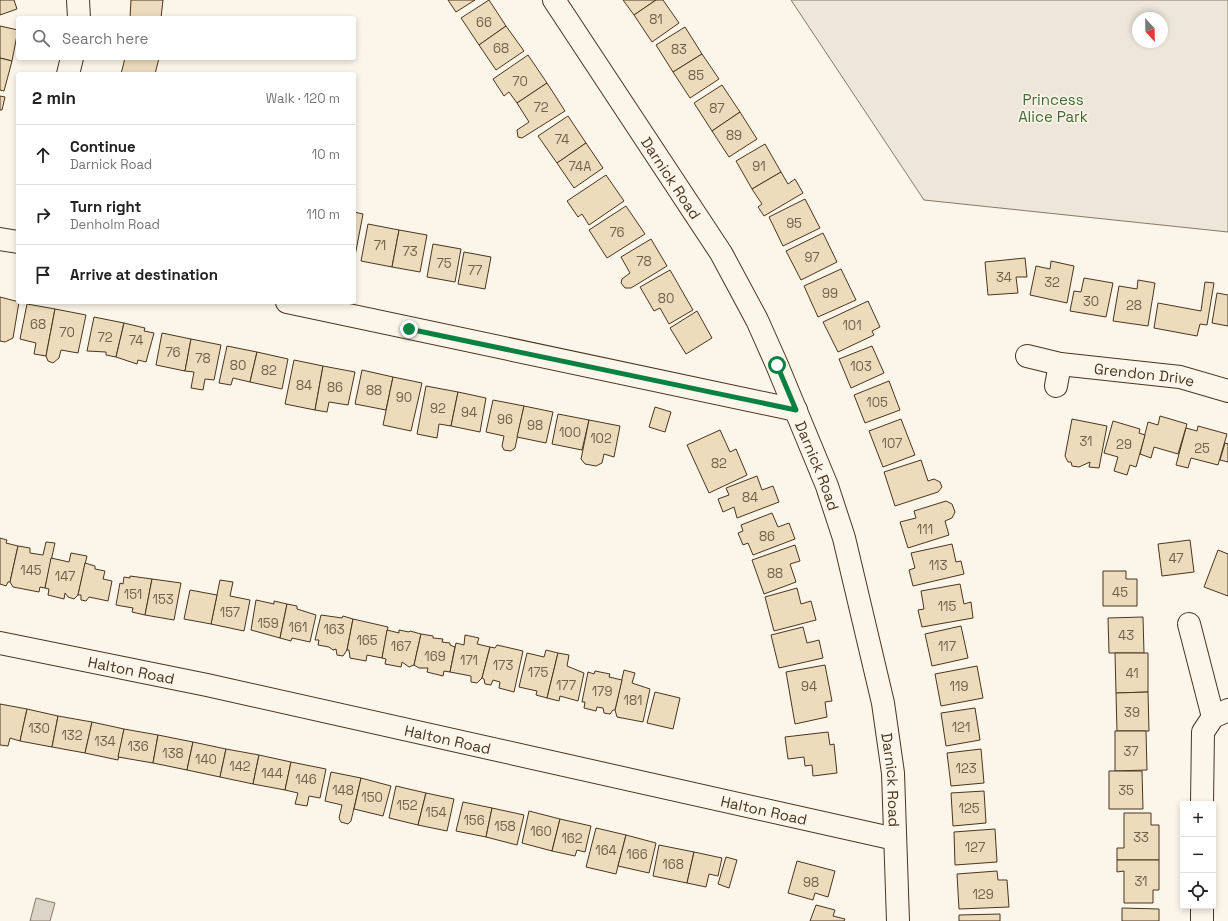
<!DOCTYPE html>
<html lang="en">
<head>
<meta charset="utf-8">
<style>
  :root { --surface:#fff; --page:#f6f6f6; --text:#222; --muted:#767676; --line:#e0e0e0 }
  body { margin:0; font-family:"Space Grotesk",sans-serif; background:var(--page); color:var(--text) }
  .controls { position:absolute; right:12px; bottom:12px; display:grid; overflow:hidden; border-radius:4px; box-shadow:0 2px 6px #0003 }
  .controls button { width:36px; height:36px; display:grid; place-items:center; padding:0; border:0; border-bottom:1px solid var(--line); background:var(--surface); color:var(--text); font:20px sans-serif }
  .compass { position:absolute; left:1132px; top:12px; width:36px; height:36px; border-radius:50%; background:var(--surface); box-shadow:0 2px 6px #0003; rotate:158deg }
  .stop { position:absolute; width:12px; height:12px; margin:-9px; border:3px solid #0b8043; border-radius:50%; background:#fff }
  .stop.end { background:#0b8043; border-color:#fff; box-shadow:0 1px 4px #0008 }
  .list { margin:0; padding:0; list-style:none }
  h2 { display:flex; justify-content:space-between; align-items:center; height:52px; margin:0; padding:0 16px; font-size:17px }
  h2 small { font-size:13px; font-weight:400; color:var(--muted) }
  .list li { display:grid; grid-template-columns:26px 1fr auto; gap:12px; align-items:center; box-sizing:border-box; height:60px; padding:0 16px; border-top:1px solid var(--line) }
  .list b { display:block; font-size:15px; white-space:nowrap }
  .list p { margin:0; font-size:13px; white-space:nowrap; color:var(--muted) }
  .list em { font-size:13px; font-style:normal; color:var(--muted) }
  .icon { flex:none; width:22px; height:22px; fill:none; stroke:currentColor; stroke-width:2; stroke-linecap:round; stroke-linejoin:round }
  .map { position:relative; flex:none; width:1228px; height:921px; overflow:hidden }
  .search { position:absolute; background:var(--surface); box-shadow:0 2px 6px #0003; left:16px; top:16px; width:340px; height:44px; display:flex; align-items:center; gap:10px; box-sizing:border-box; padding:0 14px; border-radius:4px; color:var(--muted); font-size:15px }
  .panel { position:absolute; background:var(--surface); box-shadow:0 2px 6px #0003; left:16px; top:72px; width:340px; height:232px; border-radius:4px }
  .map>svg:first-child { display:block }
</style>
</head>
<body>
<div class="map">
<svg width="1228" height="921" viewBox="0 0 1228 921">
  <rect width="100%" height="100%" fill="#fbf6e9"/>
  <path fill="#ede6d9" stroke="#887966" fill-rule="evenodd" d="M791 0H1228V232L924 200ZM1138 18H1162V42H1138Z"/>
  <path fill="#dcd4c6" stroke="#887966" d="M36 898 55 903 50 921H30Z"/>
  <g fill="#ecdcbc" stroke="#4a3520">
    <path d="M0 0H14L17 9 0 15Z"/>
    <path d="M131 0H163L161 18H130Z"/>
    <path d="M448 0H475L456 12Z"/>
    <path d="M489 0 506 26 479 45 461 18Z"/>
    <path d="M623 0H656L634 15Z"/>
    <path d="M656 0H663L679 23 652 42 634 15Z"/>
    <path d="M0 26 18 30 12 61 0 58Z"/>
    <path d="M506 26 524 51 496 70 479 45Z"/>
    <path d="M685 27 702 54 673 72 656 45Z"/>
    <path d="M702 54 719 79 690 98 673 72Z"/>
    <path d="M528 55 547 83 517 103 509 92 504 96 493 79Z"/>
    <path d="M0 58 12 61 4 91 0 90Z"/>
    <path d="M125 58H159L155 74H121Z"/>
    <path d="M547 83 565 111 522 138 518 137 517 130 529 122 517 103Z"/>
    <path d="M722 85 740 112 712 131 694 103Z"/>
    <path d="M0 96 5 97 2 110H0Z"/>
    <path d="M740 112 757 139 729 157 712 131Z"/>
    <path d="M568 116 586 143 557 163 538 136Z"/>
    <path d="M586 143 603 168 574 188 557 163Z"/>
    <path d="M765 144 781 172 752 189 736 161Z"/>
    <path d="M781 172 788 184 795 179 803 193 764 216 758 207 762 204 752 189Z"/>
    <path d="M606 175 624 201 589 225 582 214 578 217 567 201Z"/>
    <path d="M805 199 820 228 783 246 769 217Z"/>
    <path d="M626 206 645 234 607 258 589 230Z"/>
    <path d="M354 212 363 214 355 256H354Z"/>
    <path d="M368 224 399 230 392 267 361 261Z"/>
    <path d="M399 230 427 235 420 272 392 267Z"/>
    <path d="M823 233 837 262 801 280 786 251Z"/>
    <path d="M651 239 667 266 631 288H625L621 283 622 279 630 273 621 257Z"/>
    <path d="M433 244 461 249 455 282 427 277Z"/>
    <path d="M464 252 491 257 485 289 458 284Z"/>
    <path d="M1025 258 1027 277H1016L1018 293 988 295 985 262Z"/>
    <path d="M1051 261 1074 266 1067 303 1030 295 1036 266 1050 269Z"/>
    <path d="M841 269 856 300 818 317 804 286Z"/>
    <path d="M670 270 693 310 669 324 660 308 654 311 640 287Z"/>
    <path d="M1084 278 1113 283 1106 317 1070 311 1074 291 1081 292Z"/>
    <path d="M1138 280 1155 283 1148 326 1113 321 1119 286 1137 289Z"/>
    <path d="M1205 282 1214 283 1207 325 1200 324 1197 336 1154 328 1158 303 1201 311Z"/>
    <path d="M1217 293 1228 295V326L1212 323Z"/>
    <path d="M0 297 19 302 13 338 5 342 0 341Z"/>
    <path d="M868 301 880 327 872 331 874 335 838 352 823 322Z"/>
    <path d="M27 304 55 309 46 356 34 354 36 343 20 339Z"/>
    <path d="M55 309 86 315 78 353 61 350 59 358 53 363 48 361 46 356Z"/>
    <path d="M697 311 712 338 686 354 670 328Z"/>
    <path d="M94 317 124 323 116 357 106 355V352L87 351Z"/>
    <path d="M124 323 145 328 144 331 154 333 146 362 138 360 137 364 116 357Z"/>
    <path d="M162 333 191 339 185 371 156 365Z"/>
    <path d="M191 339 221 345 214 380 205 379 203 390 191 388 194 372 185 371Z"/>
    <path d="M227 346 257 352 250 382 233 378 231 385 219 383Z"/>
    <path d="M872 346 884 373 851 388 839 359Z"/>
    <path d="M257 352 288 359 282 389 250 382Z"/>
    <path d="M294 360 323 366 315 410 285 404Z"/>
    <path d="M323 366 355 372 348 405 329 402 327 412 315 410Z"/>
    <path d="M362 370 393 377 386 410 355 404Z"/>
    <path d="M393 377 422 383 411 431 383 425Z"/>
    <path d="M889 381 900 410 865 423 854 395Z"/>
    <path d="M426 386 458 392 451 426 439 424 437 438 417 434Z"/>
    <path d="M458 392 486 398 480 432 451 426Z"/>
    <path d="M493 400 524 406 515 448 511 451 504 450 502 446 504 436 486 432Z"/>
    <path d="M524 406 553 412 546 443 517 437Z"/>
    <path d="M655 407 671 412 665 432 649 427Z"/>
    <path d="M558 414 589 420 582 450 552 444Z"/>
    <path d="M1160 416 1187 424 1178 454 1154 447 1151 458 1140 454 1148 422 1158 425Z"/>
    <path d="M901 419 915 455 883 467 869 431Z"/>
    <path d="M1072 419 1107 426 1099 468 1089 467 1090 462 1079 467 1072 466 1071 462H1068L1065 456Z"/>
    <path d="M589 420 620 426 614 457 604 454 602 463 596 466 585 464 581 459Z"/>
    <path d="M1113 421 1140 429 1139 433 1145 435 1136 467 1130 465 1127 475 1114 471 1118 457 1104 453Z"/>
    <path d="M1198 426 1227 434 1218 465 1191 458 1188 468 1176 465 1186 428 1197 431Z"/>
    <path d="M720 430 730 452 736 449 747 475 709 493 687 445Z"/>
    <path d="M1225 443 1228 444V462L1220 460Z"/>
    <path d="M921 460 928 481 934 479 940 482 942 487 938 492 895 506 884 472Z"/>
    <path d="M757 476 762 490 773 486 779 502 737 518 734 507 723 512 718 499 729 495 726 488Z"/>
    <path d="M946 501 952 504 955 512 952 518 945 521 949 535 908 548 900 522 916 518 914 511Z"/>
    <path d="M772 513 778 527 789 523 795 539 753 555 748 543 743 545 738 533 743 531 741 525Z"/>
    <path d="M0 538 7 540 6 543 18 546 10 582H8L6 586 0 584Z"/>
    <path d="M1190 540 1194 572 1162 576 1158 544Z"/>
    <path d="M46 542 55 543 45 588 40 587 39 592 13 587 10 582 18 546 30 548V553L43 555Z"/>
    <path d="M952 544 956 562 961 561 964 574 913 586 909 570 915 568 911 553Z"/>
    <path d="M795 545 800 561 790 564 796 582 764 594 752 560Z"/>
    <path d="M1218 550 1228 554V596L1204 587Z"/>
    <path d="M71 553 87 556 78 595 74 599 68 597 65 593 64 599 48 595 49 589 45 588 51 558 69 562Z"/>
    <path d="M85 563 95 566V569L105 571 103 579 112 581 108 601 89 597 86 601 81 600V595H78Z"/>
    <path d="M1103 571H1126V579H1137V606H1103Z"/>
    <path d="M130 576 152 579 145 615 132 612 133 608 116 605 120 583 123 584 124 577 130 578Z"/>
    <path d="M152 579 181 583 174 620 145 615Z"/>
    <path d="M220 580 233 582 230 596 250 600 244 631 211 624Z"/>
    <path d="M960 584 964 604 971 602 973 618 922 627 918 610 924 609 921 591Z"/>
    <path d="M797 588 801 604 811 601 816 620 774 631 765 597Z"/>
    <path d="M190 590 217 595 211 624 184 619Z"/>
    <path d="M256 600 274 604V601L287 604 280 638 251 630Z"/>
    <path d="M287 604 297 606V609L316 615 310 642 292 638 291 641 280 638Z"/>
    <path d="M321 615 342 618 343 616 353 619 347 650 343 656 337 655 336 649 333 650 329 647 318 645 319 640H315Z"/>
    <path d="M1143 617 1144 653H1109L1108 618Z"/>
    <path d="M353 619 388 627 382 658 367 655 366 661 350 658 349 650H347Z"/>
    <path d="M961 626 968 658 932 666 925 634Z"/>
    <path d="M803 627 807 643 819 640 823 658 779 668 771 635Z"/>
    <path d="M387 630 399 633V630L409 632 410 631 421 634 414 665 409 667 402 662 401 667 385 664 386 659 382 658Z"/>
    <path d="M421 634 433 636V638L443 639 442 642 450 643V645L455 647 450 672 444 671 443 676 427 672 428 668H419L414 665Z"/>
    <path d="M465 635 479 638 477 644 490 647 482 678 477 683 471 682V676L450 672 456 643 464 645Z"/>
    <path d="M497 645 523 651 514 692 499 688 500 682 493 680 491 685 485 684 484 679 482 678 490 647 495 648Z"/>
    <path d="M546 650 558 653 547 698 536 695 537 691 519 687 527 653 544 657Z"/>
    <path d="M558 653 569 655 567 666 584 673 578 701 560 696 559 701 547 698Z"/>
    <path d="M1115 653H1148V692L1116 693Z"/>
    <path d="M825 665 832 701 825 702 827 717 795 724 786 672Z"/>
    <path d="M977 666 983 698 941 706 935 674Z"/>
    <path d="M624 670 635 673 632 683 650 689 643 722 617 717 615 710Z"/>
    <path d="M595 671 610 674 609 677 622 680 615 710H613L610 714 604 713 603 708 597 707 596 711 584 708 585 702H582L588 672 594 674Z"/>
    <path d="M655 692 680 698 673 729 647 723Z"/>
    <path d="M1148 692 1149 731H1117L1116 693Z"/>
    <path d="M0 704 27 709 20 741 10 738 8 746 0 745Z"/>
    <path d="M975 708 980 740 946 746 941 713Z"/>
    <path d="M27 709 58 716 52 747 20 741Z"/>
    <path d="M58 716 92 722 85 753 52 747Z"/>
    <path d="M92 722 124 729 118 760 85 753Z"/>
    <path d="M124 729 158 735 153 763 118 757Z"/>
    <path d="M1115 731H1146L1147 770 1115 771Z"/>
    <path d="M828 732 830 745 834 744 837 773 813 776 812 765 805 766 804 757 788 759 785 737Z"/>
    <path d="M158 735 193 742 187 770 153 763Z"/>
    <path d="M193 742 226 749 220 777 187 770Z"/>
    <path d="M226 749 259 755 253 784 220 777Z"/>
    <path d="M981 749 984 783 951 786 947 753Z"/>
    <path d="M259 755 291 762 285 790 253 784Z"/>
    <path d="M291 762 326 769 320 798 309 796 307 806 295 804 298 793 285 790Z"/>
    <path d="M1109 771H1142L1143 809H1109Z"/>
    <path d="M331 772 361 778 351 821 348 824 341 822 339 818 342 805 325 801Z"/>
    <path d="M361 778 391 786 383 816 354 809Z"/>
    <path d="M396 786 426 793 418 825 389 818Z"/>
    <path d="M984 791 986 823 953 826 951 793Z"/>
    <path d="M426 793 454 799 447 831 418 825Z"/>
    <path d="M463 802 492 808 486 837 456 831Z"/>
    <path d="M492 808 524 815 517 845 486 837Z"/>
    <path d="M529 811 560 819 552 851 522 843Z"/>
    <path d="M1124 813H1151V825H1159V860H1117V848H1124Z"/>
    <path d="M560 819 591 826 585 852 577 850 575 856 552 851Z"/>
    <path d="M596 828 626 835 616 874 586 867Z"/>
    <path d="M995 829 997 862 955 865 954 832Z"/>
    <path d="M626 835 656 843 649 873 618 866Z"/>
    <path d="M659 845 694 852 687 883 653 876Z"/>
    <path d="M694 852 722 858 718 876 709 874 706 887 687 883Z"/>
    <path d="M726 857 737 860 729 888 718 884Z"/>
    <path d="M1117 860H1159V890H1153V903H1124V871L1117 872Z"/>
    <path d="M797 861 835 871 828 897 815 893 813 900 788 893Z"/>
    <path d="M997 871 998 880H1007L1009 907 959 909 957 874Z"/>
    <path d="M816 905 835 910 833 916 845 919 844 921H810Z"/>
    <path d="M1122 908 1159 909V921H1122Z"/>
    <path d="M1000 914V921H959V915Z"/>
  </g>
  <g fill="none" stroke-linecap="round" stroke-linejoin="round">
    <defs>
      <g id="minor">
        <path d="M78 0 79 18"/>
        <path id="s1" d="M554 0 721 253 757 320 777 365 827 486 844 538 883 703 893 773 898 921"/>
        <path d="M68 74 72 58"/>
        <path d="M0 239 18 242"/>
        <path d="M287 302 796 410"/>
        <path id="s2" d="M1027 356 1060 364 1180 377 1228 391"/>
        <path d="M1056 386 1060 364"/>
        <path d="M1189 624 1213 717"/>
        <path id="s3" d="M0 643 207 685 895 839"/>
        <path d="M1202 804 1203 732 1213 717 1228 710"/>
        <path d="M1202 906V921"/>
      </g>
    </defs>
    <use href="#minor" stroke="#4a3520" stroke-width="24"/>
    <use href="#minor" stroke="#fbf6e9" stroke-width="22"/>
  </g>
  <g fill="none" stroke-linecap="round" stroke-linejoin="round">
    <path stroke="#0b8043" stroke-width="5" d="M409 329 796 410 777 365"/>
  </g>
  <g text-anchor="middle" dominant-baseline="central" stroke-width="3" stroke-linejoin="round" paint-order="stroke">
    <g font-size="13" fill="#725f47">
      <text x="656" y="19">81</text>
      <text x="484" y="22">66</text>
      <text x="501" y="48">68</text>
      <text x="679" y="49">83</text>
      <text x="696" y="75">85</text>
      <text x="520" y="81">70</text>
      <text x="541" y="107">72</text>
      <text x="717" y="108">87</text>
      <text x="734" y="135">89</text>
      <text x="562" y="139">74</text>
      <text x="580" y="166">74A</text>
      <text x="759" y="166">91</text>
      <text x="794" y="223">95</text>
      <text x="617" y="232">76</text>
      <text x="380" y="245">71</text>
      <text x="410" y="251">73</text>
      <text x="812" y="257">97</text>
      <text x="644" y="261">78</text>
      <text x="444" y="263">75</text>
      <text x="475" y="270">77</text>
      <text x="1004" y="277">34</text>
      <text x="1052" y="282">32</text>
      <text x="830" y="293">99</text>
      <text x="666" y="298">80</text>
      <text x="1091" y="301">30</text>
      <text x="1134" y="305">28</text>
      <text x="38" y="324">68</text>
      <text x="852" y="325">101</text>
      <text x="67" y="332">70</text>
      <text x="105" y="337">72</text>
      <text x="136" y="340">74</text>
      <text x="173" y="352">76</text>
      <text x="203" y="358">78</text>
      <text x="238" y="365">80</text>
      <text x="861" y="366">103</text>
      <text x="269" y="370">82</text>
      <text x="304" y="385">84</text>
      <text x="335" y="387">86</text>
      <text x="374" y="390">88</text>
      <text x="404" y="397">90</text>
      <text x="877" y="402">105</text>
      <text x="438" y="408">92</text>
      <text x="469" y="412">94</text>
      <text x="505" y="419">96</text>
      <text x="535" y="425">98</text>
      <text x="570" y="432">100</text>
      <text x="601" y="438">102</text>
      <text x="1086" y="441">31</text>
      <text x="892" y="443">107</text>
      <text x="1124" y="444">29</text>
      <text x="1202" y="448">25</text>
      <text x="719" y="463">82</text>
      <text x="750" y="497">84</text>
      <text x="925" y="529">111</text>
      <text x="767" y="536">86</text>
      <text x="1176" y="558">47</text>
      <text x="938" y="565">113</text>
      <text x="31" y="570">145</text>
      <text x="775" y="573">88</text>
      <text x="65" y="576">147</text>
      <text x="1120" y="592">45</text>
      <text x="133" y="594">151</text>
      <text x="163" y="599">153</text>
      <text x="947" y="606">115</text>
      <text x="230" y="612">157</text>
      <text x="268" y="623">159</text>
      <text x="298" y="627">161</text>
      <text x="334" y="629">163</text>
      <text x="1126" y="635">43</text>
      <text x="367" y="640">165</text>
      <text x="401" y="646">167</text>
      <text x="947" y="646">117</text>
      <text x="435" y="656">169</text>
      <text x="469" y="660">171</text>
      <text x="503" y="665">173</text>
      <text x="538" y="672">175</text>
      <text x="1132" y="673">41</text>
      <text x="566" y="685">177</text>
      <text x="809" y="686">94</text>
      <text x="959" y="686">119</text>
      <text x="602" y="691">179</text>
      <text x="633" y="700">181</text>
      <text x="1132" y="712">39</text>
      <text x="961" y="727">121</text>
      <text x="39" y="728">130</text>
      <text x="72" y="735">132</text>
      <text x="105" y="741">134</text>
      <text x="138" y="746">136</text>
      <text x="1131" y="751">37</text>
      <text x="173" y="753">138</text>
      <text x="206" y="759">140</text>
      <text x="240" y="766">142</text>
      <text x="966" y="768">123</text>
      <text x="272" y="773">144</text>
      <text x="306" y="779">146</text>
      <text x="343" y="790">148</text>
      <text x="1126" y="790">35</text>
      <text x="372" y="797">150</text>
      <text x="407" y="805">152</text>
      <text x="969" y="808">125</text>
      <text x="436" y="812">154</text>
      <text x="474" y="820">156</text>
      <text x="505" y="826">158</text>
      <text x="541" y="831">160</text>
      <text x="1141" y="837">33</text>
      <text x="572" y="838">162</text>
      <text x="975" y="847">127</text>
      <text x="606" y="850">164</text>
      <text x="637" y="854">166</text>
      <text x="673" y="864">168</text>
      <text x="1141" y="881">31</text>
      <text x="811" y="882">98</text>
      <text x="983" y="894">129</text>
    </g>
    <g font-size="15" fill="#436837" stroke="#fbf6e9">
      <text x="1053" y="99">Princess<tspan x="1053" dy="17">Alice Park</tspan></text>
    </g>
    <g font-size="15" fill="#4a3520" stroke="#fbf6e9">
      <text stroke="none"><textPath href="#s1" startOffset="213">Darnick Road</textPath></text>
      <text stroke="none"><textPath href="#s2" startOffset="119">Grendon Drive</textPath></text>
      <text stroke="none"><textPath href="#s1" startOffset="537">Darnick Road</textPath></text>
      <text stroke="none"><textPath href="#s3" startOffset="134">Halton Road</textPath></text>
      <text stroke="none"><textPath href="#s3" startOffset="458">Halton Road</textPath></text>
      <text stroke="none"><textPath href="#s1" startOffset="861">Darnick Road</textPath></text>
      <text stroke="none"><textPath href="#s3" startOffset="782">Halton Road</textPath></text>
    </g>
  </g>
</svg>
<div class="controls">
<button>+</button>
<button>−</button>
<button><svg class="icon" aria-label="locate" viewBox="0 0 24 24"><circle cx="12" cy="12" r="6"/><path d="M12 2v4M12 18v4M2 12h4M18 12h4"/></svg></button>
</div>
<svg class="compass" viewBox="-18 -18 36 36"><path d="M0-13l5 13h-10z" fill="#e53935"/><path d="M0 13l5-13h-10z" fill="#767676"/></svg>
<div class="stop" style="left:777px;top:365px"></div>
<div class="stop end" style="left:409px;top:329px"></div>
<div class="search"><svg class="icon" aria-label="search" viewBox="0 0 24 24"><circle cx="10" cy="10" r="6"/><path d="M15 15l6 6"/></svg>Search here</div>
<section class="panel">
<h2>2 min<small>Walk · 120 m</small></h2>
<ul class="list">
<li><svg class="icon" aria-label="ahead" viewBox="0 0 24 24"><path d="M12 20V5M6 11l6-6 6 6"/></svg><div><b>Continue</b><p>Darnick Road</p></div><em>10 m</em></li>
<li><svg class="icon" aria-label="right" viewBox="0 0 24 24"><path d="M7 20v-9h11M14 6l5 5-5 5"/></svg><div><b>Turn right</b><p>Denholm Road</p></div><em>110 m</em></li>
<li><svg class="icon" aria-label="arrive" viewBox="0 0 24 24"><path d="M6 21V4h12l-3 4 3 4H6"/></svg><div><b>Arrive at destination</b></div></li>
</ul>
</section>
</div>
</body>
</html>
